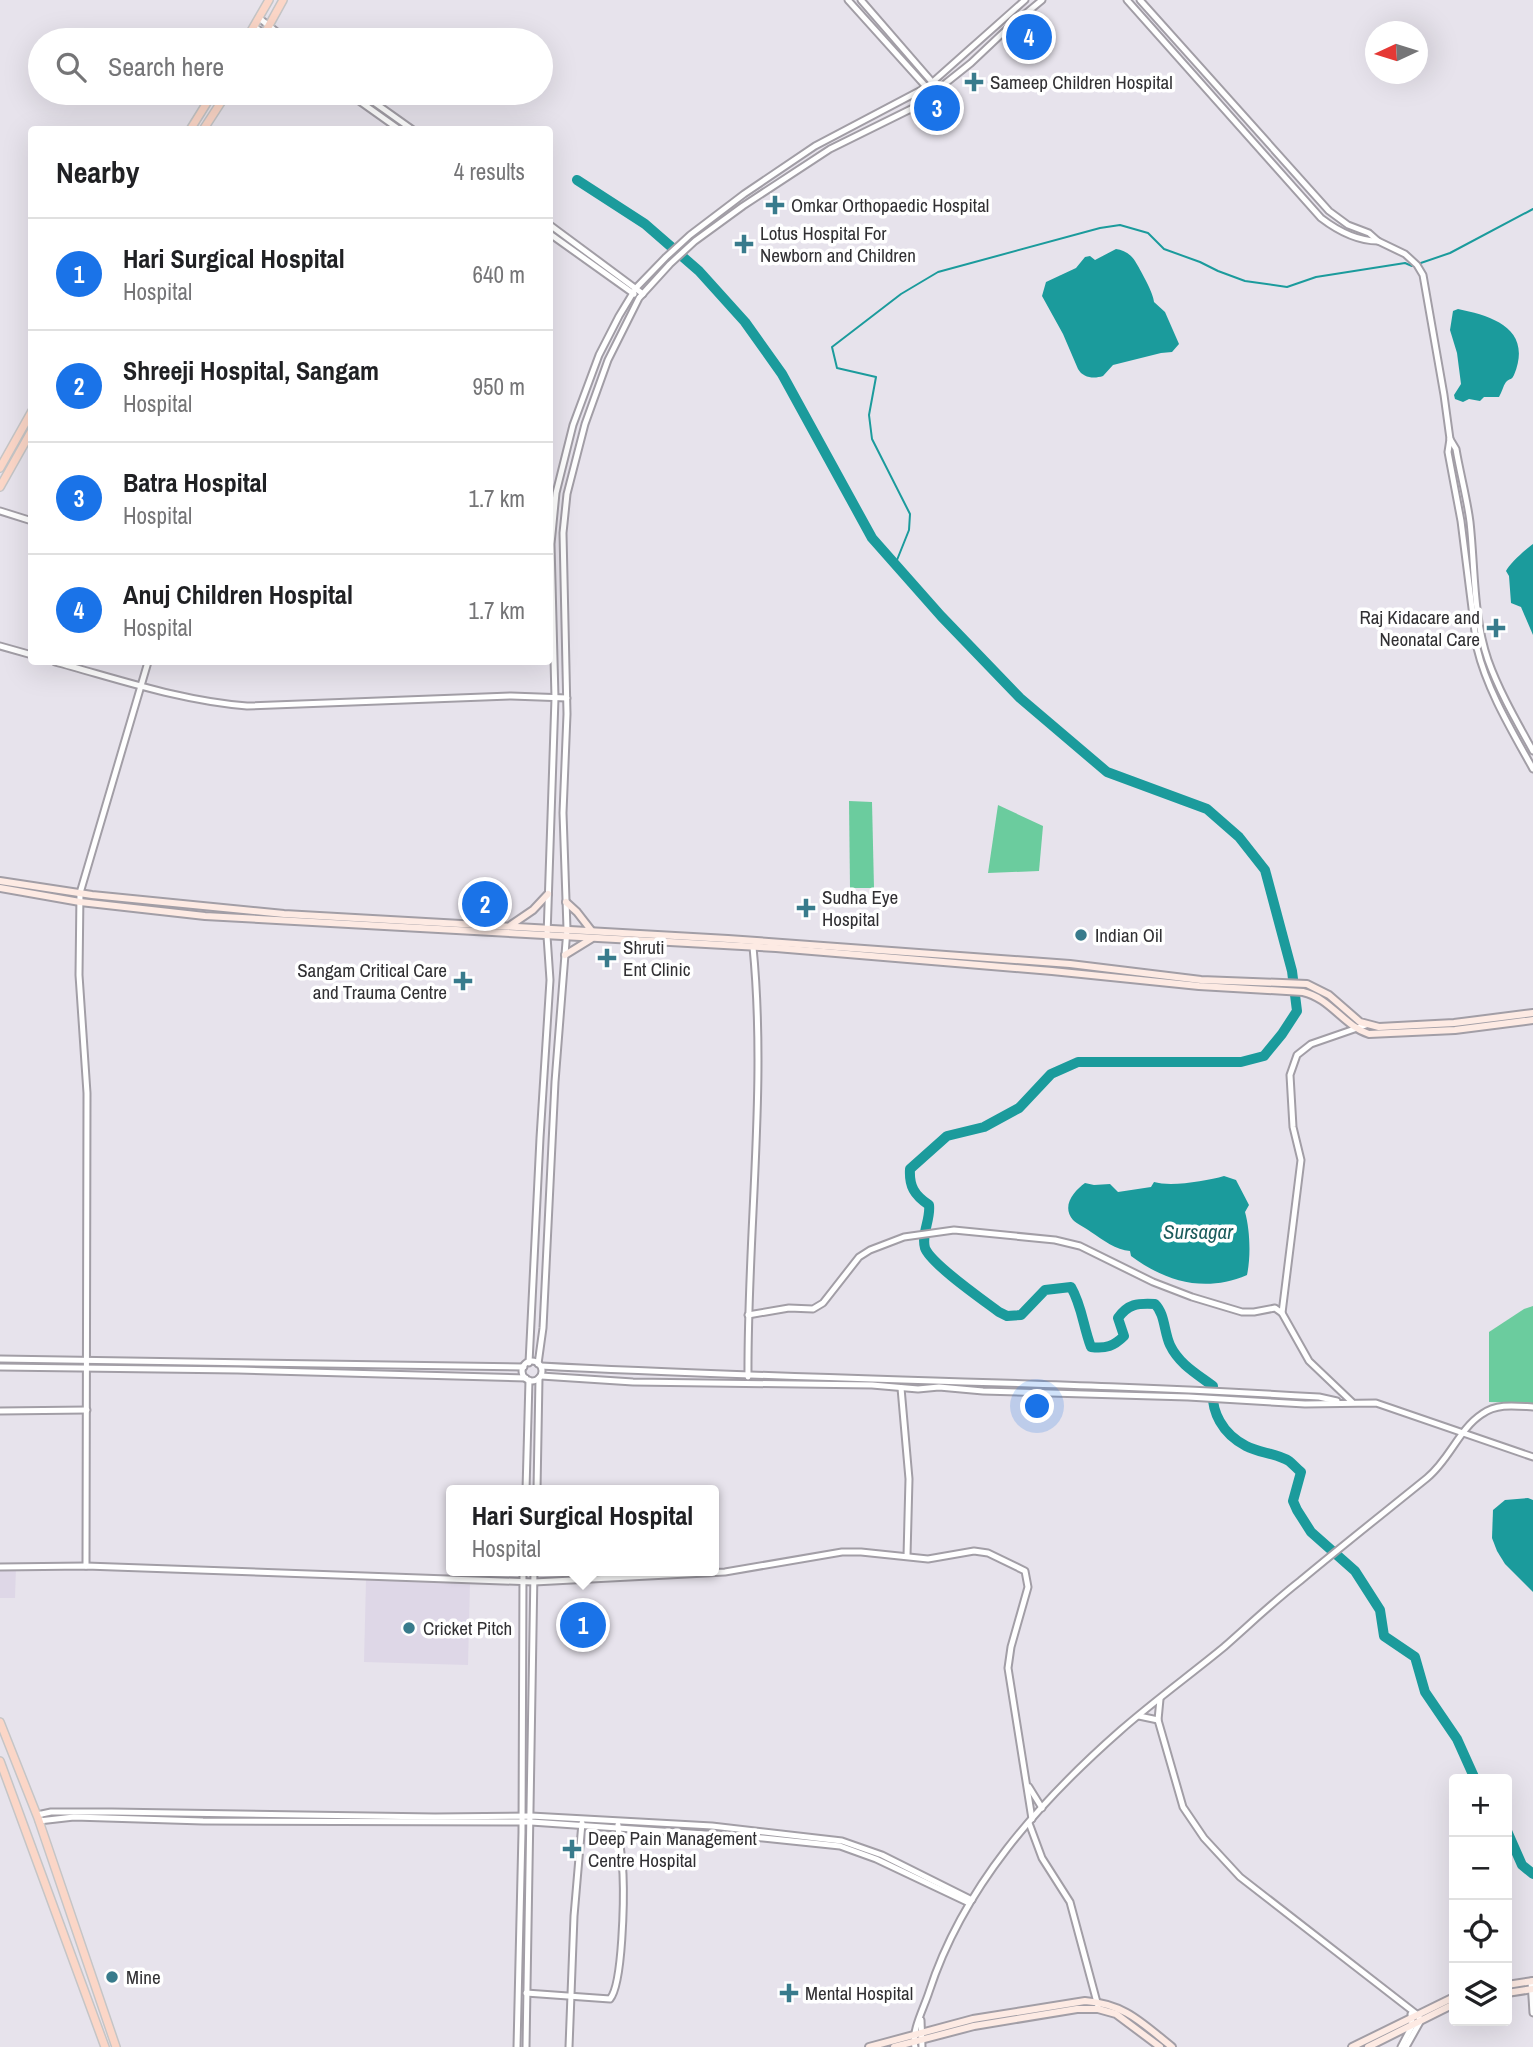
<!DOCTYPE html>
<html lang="en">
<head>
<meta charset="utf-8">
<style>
  :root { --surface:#fff; --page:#f6f6f6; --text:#202124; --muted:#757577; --line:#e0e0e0; --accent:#1a73e8 }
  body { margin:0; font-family:"Archivo Narrow",sans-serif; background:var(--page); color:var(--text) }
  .controls { position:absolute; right:21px; bottom:21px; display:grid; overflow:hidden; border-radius:7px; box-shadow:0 7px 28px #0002 }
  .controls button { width:63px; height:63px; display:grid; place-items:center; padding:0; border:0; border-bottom:2px solid var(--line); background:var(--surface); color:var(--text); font:35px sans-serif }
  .compass { position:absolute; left:1365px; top:21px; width:63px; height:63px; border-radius:50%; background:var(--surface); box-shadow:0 7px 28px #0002; rotate:266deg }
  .you { position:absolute; left:1038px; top:1407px; width:24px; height:24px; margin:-18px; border:5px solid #fff; border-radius:50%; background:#1a73e8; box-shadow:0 0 0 10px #1a73e833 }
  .badge { display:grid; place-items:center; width:46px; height:46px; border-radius:50%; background:var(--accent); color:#fff; font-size:23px; font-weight:700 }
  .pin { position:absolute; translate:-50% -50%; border:4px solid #fff; box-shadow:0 2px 7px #0006 }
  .popup { position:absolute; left:446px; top:1485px; width:273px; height:91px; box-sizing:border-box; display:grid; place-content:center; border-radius:7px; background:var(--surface); filter:drop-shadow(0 2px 5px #0005); font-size:23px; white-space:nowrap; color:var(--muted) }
  .popup b { font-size:26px; color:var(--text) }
  .popup::after { content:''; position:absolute; left:50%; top:100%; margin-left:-14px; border:14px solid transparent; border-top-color:var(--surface) }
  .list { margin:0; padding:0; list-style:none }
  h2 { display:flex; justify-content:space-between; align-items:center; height:91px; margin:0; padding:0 28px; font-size:30px }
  h2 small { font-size:23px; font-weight:400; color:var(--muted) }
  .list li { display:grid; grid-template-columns:46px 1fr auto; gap:21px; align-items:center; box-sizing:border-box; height:112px; padding:0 28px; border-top:2px solid var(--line) }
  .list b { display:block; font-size:26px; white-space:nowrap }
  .list p { margin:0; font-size:23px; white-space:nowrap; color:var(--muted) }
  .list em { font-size:23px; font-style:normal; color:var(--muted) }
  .icon { flex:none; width:38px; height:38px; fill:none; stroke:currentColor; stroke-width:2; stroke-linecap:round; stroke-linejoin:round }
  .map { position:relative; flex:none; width:1533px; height:2047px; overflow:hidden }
  .search { position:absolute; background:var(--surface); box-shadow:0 7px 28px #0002; left:28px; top:28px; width:525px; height:77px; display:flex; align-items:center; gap:18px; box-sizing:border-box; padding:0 24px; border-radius:38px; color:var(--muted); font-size:26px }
  .panel { position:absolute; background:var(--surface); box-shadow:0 7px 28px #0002; left:28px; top:126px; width:525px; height:539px; border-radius:7px }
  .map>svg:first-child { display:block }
</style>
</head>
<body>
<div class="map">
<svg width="1533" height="2047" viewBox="0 0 1533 2047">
  <rect width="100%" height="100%" fill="#e7e3ec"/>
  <g fill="#ded7e7">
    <path d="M0 1567H16L15 1598H0Z"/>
    <path d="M366 1580 470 1583 468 1665 364 1662Z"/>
  </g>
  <g fill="#6bcc9e">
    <path d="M849 801 872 802 874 888H850Z"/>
    <path d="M998 805 1043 826 1039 871 988 873Z"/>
    <path d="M1533 1306V1403L1489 1402V1332L1524 1309Z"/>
  </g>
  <g fill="#1b9b9c">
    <path d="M1116 249C1123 250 1131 254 1135 261 1140 269 1154 294 1154 302L1165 312 1179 344 1172 352 1161 353 1113 365 1103 376C1094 379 1083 378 1078 369L1063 334 1042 296 1046 282 1076 268 1085 257 1090 256 1095 260Z"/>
    <path d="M1458 309C1493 316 1533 329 1514 375 1511 381 1511 377 1506 382 1503 386 1502 392 1499 397H1484L1480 401 1469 399 1463 402 1455 399 1454 395 1461 384 1457 353 1450 330 1453 311Z"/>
    <path d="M1533 544V635L1521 607 1511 603 1509 576 1506 571C1509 564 1527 548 1533 544Z"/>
    <path d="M1224 1176 1236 1180 1249 1205 1245 1212C1250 1230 1251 1256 1247 1275 1205 1293 1166 1282 1131 1256L1130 1251C1116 1250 1103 1240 1091 1232 1086 1228 1077 1224 1073 1220 1061 1206 1074 1191 1085 1183L1094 1185 1110 1184 1118 1192 1151 1187 1154 1182C1171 1187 1207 1181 1224 1176Z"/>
    <path d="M1528 1498 1533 1500V1592L1505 1564 1497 1551 1492 1538 1493 1510 1505 1500Z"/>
  </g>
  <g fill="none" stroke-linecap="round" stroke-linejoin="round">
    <path stroke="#1b9b9c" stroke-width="2" d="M895 565 909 530 910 514 872 439 869 415 876 377 837 368 832 347 901 294 938 272 1100 228 1120 225 1148 233 1164 249 1200 262 1218 271 1245 281 1287 287 1316 277 1405 263 1412 266 1450 253 1533 209"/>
    <g stroke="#1b9b9c" stroke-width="10">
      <path d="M577 180 645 224 699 271 745 322 782 374 872 538 941 616 1020 698 1107 772 1207 809 1239 837 1265 870 1292 971 1297 1011 1282 1034 1264 1056 1241 1062H1078L1051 1074 1019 1108 984 1127 947 1136 910 1169C909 1186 914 1195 929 1205 931 1219 921 1234 925 1248 931 1264 983 1300 999 1312L1007 1316 1021 1315 1045 1290 1071 1287C1082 1306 1083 1326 1091 1347 1106 1349 1114 1346 1124 1336L1118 1318C1128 1304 1137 1303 1155 1304 1165 1314 1164 1332 1170 1345 1179 1364 1197 1374 1213 1386 1210 1412 1223 1434 1246 1446 1259 1453 1276 1453 1289 1461 1293 1464 1297 1469 1301 1472L1293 1501 1297 1510 1311 1532 1355 1571 1380 1610 1384 1636 1415 1657 1425 1692 1457 1739 1475 1779"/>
      <path d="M1507 1831 1522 1865 1533 1874"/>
    </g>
    <defs>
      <g id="tertiary">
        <path d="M848 0 929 90"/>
        <path d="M861 0 939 90"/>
        <path d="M1127 0 1321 218C1338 231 1357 241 1378 241"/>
        <path d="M1140 0 1329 211 1348 225 1369 233 1378 241 1405 254 1417 265 1423 275 1444 395 1450 439 1448 452 1461 521 1477 648C1487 690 1512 731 1533 769"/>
        <path d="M259 18 287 40"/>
        <path d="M254 27 275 40"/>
        <path d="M348 93 400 130"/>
        <path d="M361 93 413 130"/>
        <path d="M550 225 643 294"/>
        <path d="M550 234 634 294"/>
        <path d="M1450 439 1456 449C1460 473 1467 498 1470 522 1475 567 1473 616 1488 660 1499 691 1517 722 1533 751"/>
        <path d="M0 511 32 521"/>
        <path d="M0 646 32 655"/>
        <path d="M55 662C118 679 181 701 247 706L511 696 567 698"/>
        <path d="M748 1315 789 1308 813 1309 823 1303 859 1257 870 1250 904 1237 954 1230 1055 1240 1080 1246 1153 1282 1192 1297 1242 1312H1254L1275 1308 1282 1313"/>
        <path d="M0 1359 524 1367"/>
        <circle cx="532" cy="1371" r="10"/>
        <path d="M529 1363 540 1138 550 980 547 936 555 698 551 544 556 493 573 425 599 355 619 316 636 288 666 257 690 235 744 194 815 146 927 87 1025 0"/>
        <path d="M538 1364 543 1328 555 1082 567 929 563 813 567 714 563 533 567 494 585 424 608 360 639 298 670 264 695 241 743 206 830 149 917 106 971 63 1007 29 1042 0"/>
        <path d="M541 1366C800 1380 1060 1381 1319 1397L1337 1401"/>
        <path d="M0 1367 238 1370 526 1378"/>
        <path d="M541 1376 633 1382 872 1385 918 1389 939 1387 983 1391 1188 1397 1305 1404 1376 1403 1533 1457"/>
        <path d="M748 1377C747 1233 767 1090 753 947"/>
        <path d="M901 1388 909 1479 907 1556"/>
        <path d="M1352 1402 1309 1361 1282 1313 1301 1160 1293 1127 1290 1075 1297 1055 1311 1044 1366 1025"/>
        <path d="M0 1411 87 1410"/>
        <path d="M526 1490 529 1380"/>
        <path d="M537 1490 539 1378"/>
        <path d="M86 1566 87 1093 79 975 80 893 148 662"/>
        <path d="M0 1567 86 1566 534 1582 725 1572 842 1552H861L928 1559 974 1551 988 1553 1025 1571 1028 1587 1011 1647 1008 1668 1032 1819"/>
        <path d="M1160 1699 1158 1720 1183 1807 1204 1838 1240 1877 1419 2016 1420 2022 1406 2047"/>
        <path d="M1139 1716 1158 1720"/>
        <path d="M1029 1787 1042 1808"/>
        <path d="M37 1815 51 1812H112L435 1817 531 1816 712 1826 842 1841 882 1855 972 1900"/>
        <path d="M39 1821 74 1817 203 1821 531 1822 763 1838 840 1846 876 1859 969 1903"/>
        <path d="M1029 1823 1042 1858 1070 1902 1098 2006"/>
        <path d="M1531 1981 1533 2013"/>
        <path d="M526 1993 610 1999C623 1984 624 1897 623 1874 622 1857 619 1841 618 1825"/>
        <path d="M921 2020 922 2047"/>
        <path d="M517 2047 522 1832 523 1571"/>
        <path d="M526 2047 534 1571"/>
        <path d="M569 2047 574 1916 582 1823"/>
        <path d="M915 2047C911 2031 924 2008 929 1992 963 1887 1039 1802 1121 1730 1154 1701 1190 1675 1224 1647 1249 1625 1273 1602 1300 1581 1342 1546 1385 1512 1427 1478 1450 1459 1459 1429 1482 1414 1497 1403 1516 1406 1533 1407"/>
        <path d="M1401 2047 1412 2026 1411 2014"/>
      </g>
      <g id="secondary">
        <path d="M0 881 92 895 284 914 728 939 1070 964 1201 980 1307 984 1329 995 1360 1022 1379 1027 1454 1023 1533 1013"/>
        <path d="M0 888 80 902 205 916 776 948 1052 971 1199 986 1303 992C1330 998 1344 1026 1369 1034L1455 1030 1533 1020"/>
        <path d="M566 902 577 912 591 930"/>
        <path d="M511 925 533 910 548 894"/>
        <path d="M565 955 591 939"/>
        <path d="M1507 1985 1533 1981"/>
        <path d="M1507 1993 1533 1989"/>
        <path d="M869 2047 973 2019 1085 2001C1125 2004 1142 2023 1172 2047"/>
        <path d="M894 2047 974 2026 1077 2009H1098L1116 2014 1160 2047"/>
        <path d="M1352 2047 1454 1997"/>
        <path d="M1368 2047 1454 2004"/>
      </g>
      <g id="primary">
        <path d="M246 40 269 0"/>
        <path d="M261 40 283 0"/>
        <path d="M190 130 213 93"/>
        <path d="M203 130 227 93"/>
        <path d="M0 468 32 411"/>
        <path d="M0 487 32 430"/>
        <path d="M0 1722 38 1818 116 2047"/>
        <path d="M0 1761 105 2047"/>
      </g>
    </defs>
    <use href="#tertiary" stroke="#a29ea6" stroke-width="9"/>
    <use href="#secondary" stroke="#a29ea6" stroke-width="10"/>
    <use href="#primary" stroke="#c5c5c6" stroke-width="10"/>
    <use href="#tertiary" stroke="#fff" stroke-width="5"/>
    <use href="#secondary" stroke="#fdeae3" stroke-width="6"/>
    <use href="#primary" stroke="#fbd6c7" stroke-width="7"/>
  </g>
  <g fill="#387b8c" stroke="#fff" stroke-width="2.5">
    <path d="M970.5 71.5h7v7h7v7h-7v7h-7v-7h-7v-7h7z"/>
    <path d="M771.5 194.5h7v7h7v7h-7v7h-7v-7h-7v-7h7z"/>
    <path d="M740.5 233.5h7v7h7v7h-7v7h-7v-7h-7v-7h7z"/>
    <path d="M1492.5 617.5h7v7h7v7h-7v7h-7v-7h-7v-7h7z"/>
    <path d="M802.5 897.5h7v7h7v7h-7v7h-7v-7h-7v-7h7z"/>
    <circle cx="1081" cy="935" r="7"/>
    <path d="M603.5 947.5h7v7h7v7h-7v7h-7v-7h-7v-7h7z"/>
    <path d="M459.5 970.5h7v7h7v7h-7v7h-7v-7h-7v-7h7z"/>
    <circle cx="409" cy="1628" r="7"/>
    <path d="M568.5 1838.5h7v7h7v7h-7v7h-7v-7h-7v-7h7z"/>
    <circle cx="112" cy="1977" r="7"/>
    <path d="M785.5 1982.5h7v7h7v7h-7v7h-7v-7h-7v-7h7z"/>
  </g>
  <g text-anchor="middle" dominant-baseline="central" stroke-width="7" stroke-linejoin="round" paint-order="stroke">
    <g font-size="19" fill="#313033" stroke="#fff" text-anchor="start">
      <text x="990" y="82">Sameep Children Hospital</text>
      <text x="791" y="205">Omkar Orthopaedic Hospital</text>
      <text x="760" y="233">Lotus Hospital For<tspan x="760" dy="22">Newborn and Children</tspan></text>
      <text x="1480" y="617" text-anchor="end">Raj Kidacare and<tspan x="1480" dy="22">Neonatal Care</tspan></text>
      <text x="822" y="897">Sudha Eye<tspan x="822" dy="22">Hospital</tspan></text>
      <text x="1095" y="935">Indian Oil</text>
      <text x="623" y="947">Shruti<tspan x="623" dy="22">Ent Clinic</tspan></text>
      <text x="447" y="970" text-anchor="end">Sangam Critical Care<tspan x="447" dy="22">and Trauma Centre</tspan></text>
      <text x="423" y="1628">Cricket Pitch</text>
      <text x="588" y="1838">Deep Pain Management<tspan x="588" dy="22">Centre Hospital</tspan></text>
      <text x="126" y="1977">Mine</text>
      <text x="805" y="1993">Mental Hospital</text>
    </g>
    <g font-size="21" font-style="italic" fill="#1c5c5c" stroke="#fff">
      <text x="1198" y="1231">Sursagar</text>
    </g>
  </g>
</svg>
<div class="controls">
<button>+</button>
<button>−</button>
<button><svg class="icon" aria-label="locate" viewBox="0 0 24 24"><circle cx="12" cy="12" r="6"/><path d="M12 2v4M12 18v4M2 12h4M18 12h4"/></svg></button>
<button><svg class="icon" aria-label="layers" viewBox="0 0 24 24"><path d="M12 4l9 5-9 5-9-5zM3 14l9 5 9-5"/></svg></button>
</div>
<svg class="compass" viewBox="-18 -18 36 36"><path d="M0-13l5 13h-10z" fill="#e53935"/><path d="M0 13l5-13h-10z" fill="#757577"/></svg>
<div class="you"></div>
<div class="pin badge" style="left:583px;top:1625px">1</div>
<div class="popup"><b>Hari Surgical Hospital</b>Hospital</div>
<div class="pin badge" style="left:485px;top:904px">2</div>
<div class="pin badge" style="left:937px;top:108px">3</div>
<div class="pin badge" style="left:1029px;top:37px">4</div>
<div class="search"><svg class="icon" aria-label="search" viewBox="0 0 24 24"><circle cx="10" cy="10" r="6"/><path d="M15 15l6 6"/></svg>Search here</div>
<section class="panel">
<h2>Nearby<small>4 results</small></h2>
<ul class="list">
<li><span class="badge">1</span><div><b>Hari Surgical Hospital</b><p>Hospital</p></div><em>640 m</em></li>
<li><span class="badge">2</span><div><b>Shreeji Hospital, Sangam</b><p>Hospital</p></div><em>950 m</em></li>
<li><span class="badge">3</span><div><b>Batra Hospital</b><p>Hospital</p></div><em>1.7 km</em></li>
<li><span class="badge">4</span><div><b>Anuj Children Hospital</b><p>Hospital</p></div><em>1.7 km</em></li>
</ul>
</section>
</div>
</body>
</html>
